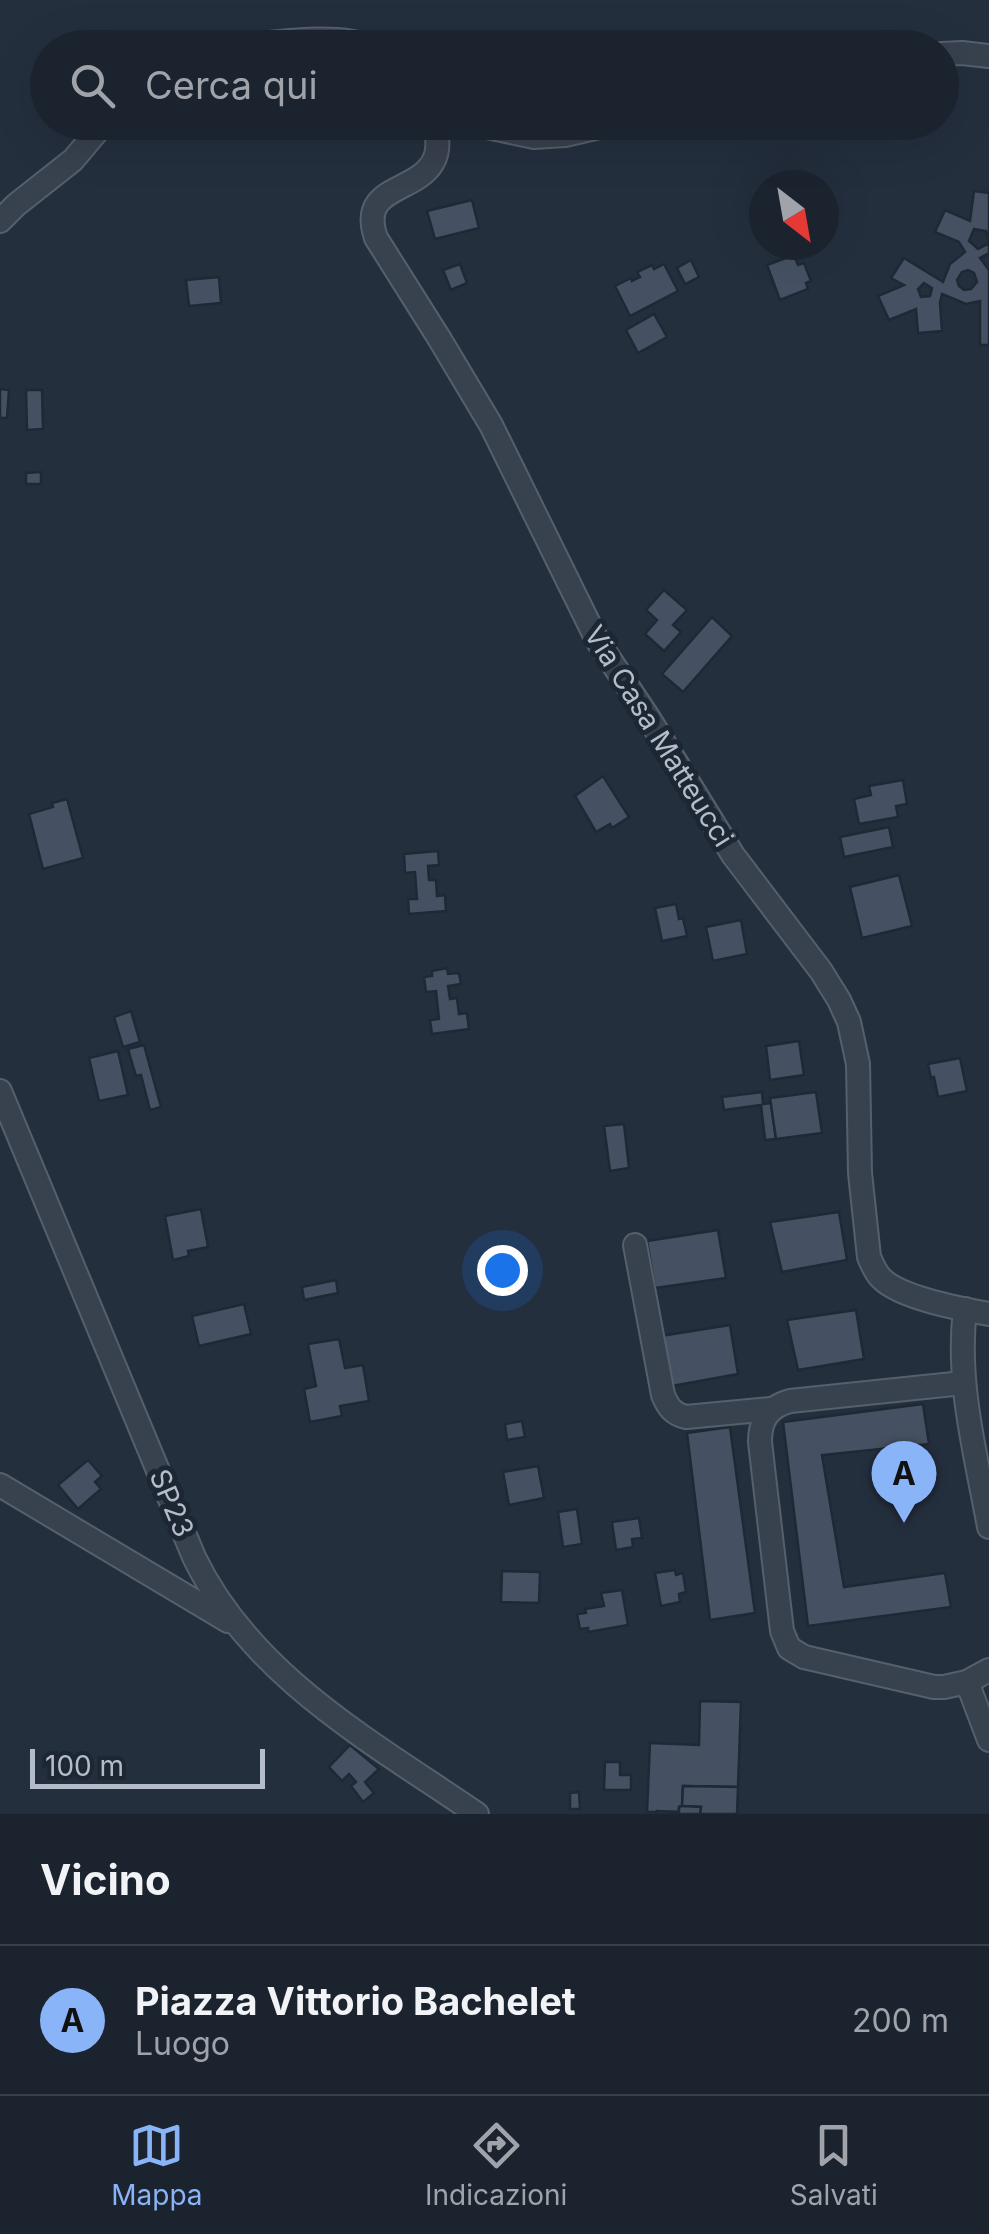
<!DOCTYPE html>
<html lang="it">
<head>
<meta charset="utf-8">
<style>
  :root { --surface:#1b232e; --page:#242b36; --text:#f1f3f6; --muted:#a0a4aa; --line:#39404a; --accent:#8ab4f8 }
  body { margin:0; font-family:Inter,sans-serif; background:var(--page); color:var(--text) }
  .compass { position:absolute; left:749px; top:170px; width:90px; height:90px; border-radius:50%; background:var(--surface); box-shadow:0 10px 40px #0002; rotate:149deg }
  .scale { position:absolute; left:30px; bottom:25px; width:235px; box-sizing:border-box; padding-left:10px; border:5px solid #b4bcc9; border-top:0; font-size:28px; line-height:35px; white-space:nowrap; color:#b4bcc9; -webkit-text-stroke:8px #1d2633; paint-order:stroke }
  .you { position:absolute; left:502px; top:1270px; width:35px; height:35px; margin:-25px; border:8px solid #fff; border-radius:50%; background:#1a73e8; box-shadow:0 0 0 15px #1a73e833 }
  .badge { display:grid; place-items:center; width:65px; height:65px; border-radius:50%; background:var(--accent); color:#111; font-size:32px; font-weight:700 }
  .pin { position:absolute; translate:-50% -82px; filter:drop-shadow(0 2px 5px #0008) }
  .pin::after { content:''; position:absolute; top:52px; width:35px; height:30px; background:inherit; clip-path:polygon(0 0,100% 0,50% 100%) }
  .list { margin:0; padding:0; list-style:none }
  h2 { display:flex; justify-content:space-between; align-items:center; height:130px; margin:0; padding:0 40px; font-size:42px }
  h2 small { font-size:32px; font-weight:400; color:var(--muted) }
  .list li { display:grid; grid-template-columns:65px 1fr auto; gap:30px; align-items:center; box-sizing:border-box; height:150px; padding:0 40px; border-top:2px solid var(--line) }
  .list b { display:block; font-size:38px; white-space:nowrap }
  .list p { margin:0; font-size:32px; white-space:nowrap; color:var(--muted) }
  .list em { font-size:32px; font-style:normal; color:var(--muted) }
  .icon { flex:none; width:55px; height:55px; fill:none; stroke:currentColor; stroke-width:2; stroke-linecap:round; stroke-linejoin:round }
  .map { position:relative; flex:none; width:989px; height:1814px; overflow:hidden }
  .search { position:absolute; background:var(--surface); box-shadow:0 10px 40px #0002; left:30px; right:30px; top:30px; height:110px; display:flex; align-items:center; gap:25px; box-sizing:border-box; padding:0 35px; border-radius:55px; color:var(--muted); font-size:38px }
  .sheet { height:280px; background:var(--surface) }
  nav { display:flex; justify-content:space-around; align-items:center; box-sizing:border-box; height:140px; border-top:2px solid var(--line); background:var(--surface); font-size:28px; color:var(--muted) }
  nav a { display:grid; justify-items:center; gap:5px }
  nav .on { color:var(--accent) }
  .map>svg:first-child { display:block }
</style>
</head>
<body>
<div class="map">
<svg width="989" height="1814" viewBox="0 0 989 1814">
  <rect width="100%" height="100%" fill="#242f3e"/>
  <g fill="#455162" stroke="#1f2835" stroke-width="2.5" fill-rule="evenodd">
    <path d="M974 191 989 193V253L980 258 989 270V345H980V301L966 304 942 294 940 303 942 331 918 333 916 309 889 320 878 296 904 285 891 278 904 258 943 282 950 264 965 252 959 242 935 232 945 210 970 221ZM974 229 986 231 989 243 978 249 969 241ZM968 270 974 273 977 282 971 289 964 290 959 286 957 280 962 272ZM924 283 932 288 930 296 921 297 918 289Z"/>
    <path d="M472 200 479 228 435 239 427 211Z"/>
    <path d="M794 255 798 265 804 263 811 281 806 283 808 289 780 300 767 265Z"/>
    <path d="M691 260 699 277 685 284 677 268Z"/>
    <path d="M460 264 467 283 451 290 443 270Z"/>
    <path d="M664 264 678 291 630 316 615 286 631 278 632 281 640 277 637 272 652 265 654 269Z"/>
    <path d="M219 277 221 303 189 306 186 280Z"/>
    <path d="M654 314 667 337 638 353 626 330Z"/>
    <path d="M0 389 9 390 7 418H0Z"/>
    <path d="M26 390H42L43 429 27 430Z"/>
    <path d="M41 472V484H26V473Z"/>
    <path d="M664 590 687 610 673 625 681 632 664 651 645 634 657 620 646 610Z"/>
    <path d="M712 617 732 636 683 692 662 674Z"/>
    <path d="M603 776 629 817 612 828 610 824 596 832 575 796Z"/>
    <path d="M903 780 907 804 896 806 898 817 859 824 854 799 871 795 869 786Z"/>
    <path d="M67 799 83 858 43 869 29 814 53 807 52 803Z"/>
    <path d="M889 827 893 847 844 857 840 837Z"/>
    <path d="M438 851 439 865 428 866 429 880H436L437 896 445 895 446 911 409 914 408 899H417L415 872 405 873 404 854Z"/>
    <path d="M899 875 912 926 862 938 850 887Z"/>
    <path d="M676 904 679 919 683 918 687 936 662 941 655 908Z"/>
    <path d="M741 920 747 954 713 961 706 927Z"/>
    <path d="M447 968 448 974 459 973 461 984 448 986 450 999 457 998 459 1014 467 1013 469 1029 432 1034 430 1020 439 1019 436 991 426 992 424 977 432 976V971Z"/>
    <path d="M131 1011 140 1042 123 1047 114 1017Z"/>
    <path d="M799 1041 804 1075 770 1080 766 1046Z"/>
    <path d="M144 1045 161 1107 150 1110 141 1075 136 1076 128 1049Z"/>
    <path d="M118 1051 128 1095 99 1101 89 1058Z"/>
    <path d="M960 1058 967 1091 938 1097 934 1077 931 1078 928 1064Z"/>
    <path d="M762 1092 763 1104 771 1103 776 1139 765 1140 761 1105 724 1110 722 1097Z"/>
    <path d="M816 1092 822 1133 776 1139 770 1098Z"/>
    <path d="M624 1124 629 1168 610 1171 604 1126Z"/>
    <path d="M201 1209 208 1247 188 1251 189 1256 173 1260 165 1216Z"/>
    <path d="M839 1212 847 1260 782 1272 770 1222Z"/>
    <path d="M718 1230 726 1278 655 1288 647 1241Z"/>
    <path d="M336 1280 338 1293 304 1300 302 1287Z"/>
    <path d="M244 1304 251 1334 199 1346 192 1316Z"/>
    <path d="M856 1310 864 1359 798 1370 787 1320Z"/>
    <path d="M730 1325 738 1374 672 1386 661 1336Z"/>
    <path d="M339 1339 345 1368 363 1365 369 1401 340 1406 342 1416 310 1422 304 1389 316 1386 308 1344Z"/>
    <path d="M923 1404 929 1444 822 1455 844 1587 945 1573 951 1607 808 1626 783 1422Z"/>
    <path d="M522 1421 525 1437 507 1440 505 1424Z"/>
    <path d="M730 1427 755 1613 710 1620 687 1433Z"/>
    <path d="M88 1460 102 1476 95 1482 101 1489 78 1509 58 1485Z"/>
    <path d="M538 1466 544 1498 509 1505 503 1472Z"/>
    <path d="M577 1509 582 1544 563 1547 558 1512Z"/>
    <path d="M639 1518 642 1538 632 1539 633 1547 616 1550 612 1522Z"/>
    <path d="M675 1570 676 1575 683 1573 686 1592 679 1594 680 1602 661 1606 655 1573Z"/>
    <path d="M502 1571 540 1572 539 1603 501 1602Z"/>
    <path d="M622 1590 628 1625 588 1632V1628L580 1629 577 1614 586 1613 585 1609 604 1606 601 1593Z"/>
    <path d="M700 1701 741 1702 738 1787 683 1786 682 1806 679 1807V1812H647L650 1743 699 1745Z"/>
    <path d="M350 1745 379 1769 365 1782 374 1793 363 1802 351 1786 356 1782 349 1774 342 1781 329 1767Z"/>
    <path d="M605 1762H620V1775H631V1790H604Z"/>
    <path d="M683 1786 738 1787 737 1814H700L701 1807 682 1806Z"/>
    <path d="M579 1792 580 1809H570V1793Z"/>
    <path d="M682 1806 701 1807 700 1814H657V1811L679 1812V1807Z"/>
  </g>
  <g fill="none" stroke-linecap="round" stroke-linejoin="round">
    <defs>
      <g id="minor">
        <path d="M227 48C267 44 337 31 373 48"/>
        <path d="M942 54 962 53 989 56"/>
        <path d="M435 122C437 136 440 150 433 162 415 194 358 185 376 238L439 338 491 425 597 640 650 720 733 855 821 971 839 1000 849 1022 858 1064 860 1173 869 1257C872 1264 875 1272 881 1278 900 1298 961 1309 989 1314"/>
        <path d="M464 122 534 137 565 135 621 122"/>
        <path d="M0 221 16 205 73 160 105 122"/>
        <path d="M0 1091 194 1557C251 1676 372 1742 477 1814"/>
        <path d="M635 1245 663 1395C668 1407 673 1414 686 1417L771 1409"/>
        <path d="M965 1309C956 1383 976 1455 989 1527"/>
        <path d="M963 1383 790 1401C768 1407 760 1420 760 1442L782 1631 789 1648 804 1657 934 1687H944L967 1682 989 1670"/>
        <path d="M0 1485 228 1621"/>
        <path d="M967 1682 989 1740"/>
      </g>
    </defs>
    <use href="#minor" stroke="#565f6c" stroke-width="26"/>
    <use href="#minor" stroke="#38414e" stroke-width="22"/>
  </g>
  <g text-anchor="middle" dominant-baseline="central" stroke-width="10" stroke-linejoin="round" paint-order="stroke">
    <g font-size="28" fill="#b4bcc9" stroke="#1d2633">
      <text transform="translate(659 736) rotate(58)">Via Casa Matteucci</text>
      <text transform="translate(172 1503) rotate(67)">SP23</text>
    </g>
  </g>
</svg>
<svg class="compass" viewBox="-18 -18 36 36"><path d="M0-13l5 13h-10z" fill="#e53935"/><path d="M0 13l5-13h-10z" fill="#a0a4aa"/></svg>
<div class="scale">100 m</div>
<div class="you"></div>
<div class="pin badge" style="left:904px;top:1523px">A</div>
<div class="search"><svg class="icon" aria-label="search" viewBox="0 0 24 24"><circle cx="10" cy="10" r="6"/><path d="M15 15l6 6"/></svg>Cerca qui</div>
</div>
<section class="sheet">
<h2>Vicino<small></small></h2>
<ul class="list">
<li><span class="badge">A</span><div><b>Piazza Vittorio Bachelet</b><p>Luogo</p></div><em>200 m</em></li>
</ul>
</section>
<nav>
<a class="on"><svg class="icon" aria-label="map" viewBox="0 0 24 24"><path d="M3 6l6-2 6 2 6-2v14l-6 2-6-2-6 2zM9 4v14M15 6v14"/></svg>Mappa</a>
<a><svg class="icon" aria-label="directions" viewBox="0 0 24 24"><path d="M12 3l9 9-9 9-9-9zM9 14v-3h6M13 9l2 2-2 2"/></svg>Indicazioni</a>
<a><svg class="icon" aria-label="saved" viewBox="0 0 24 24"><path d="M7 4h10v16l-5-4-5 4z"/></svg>Salvati</a>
</nav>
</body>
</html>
